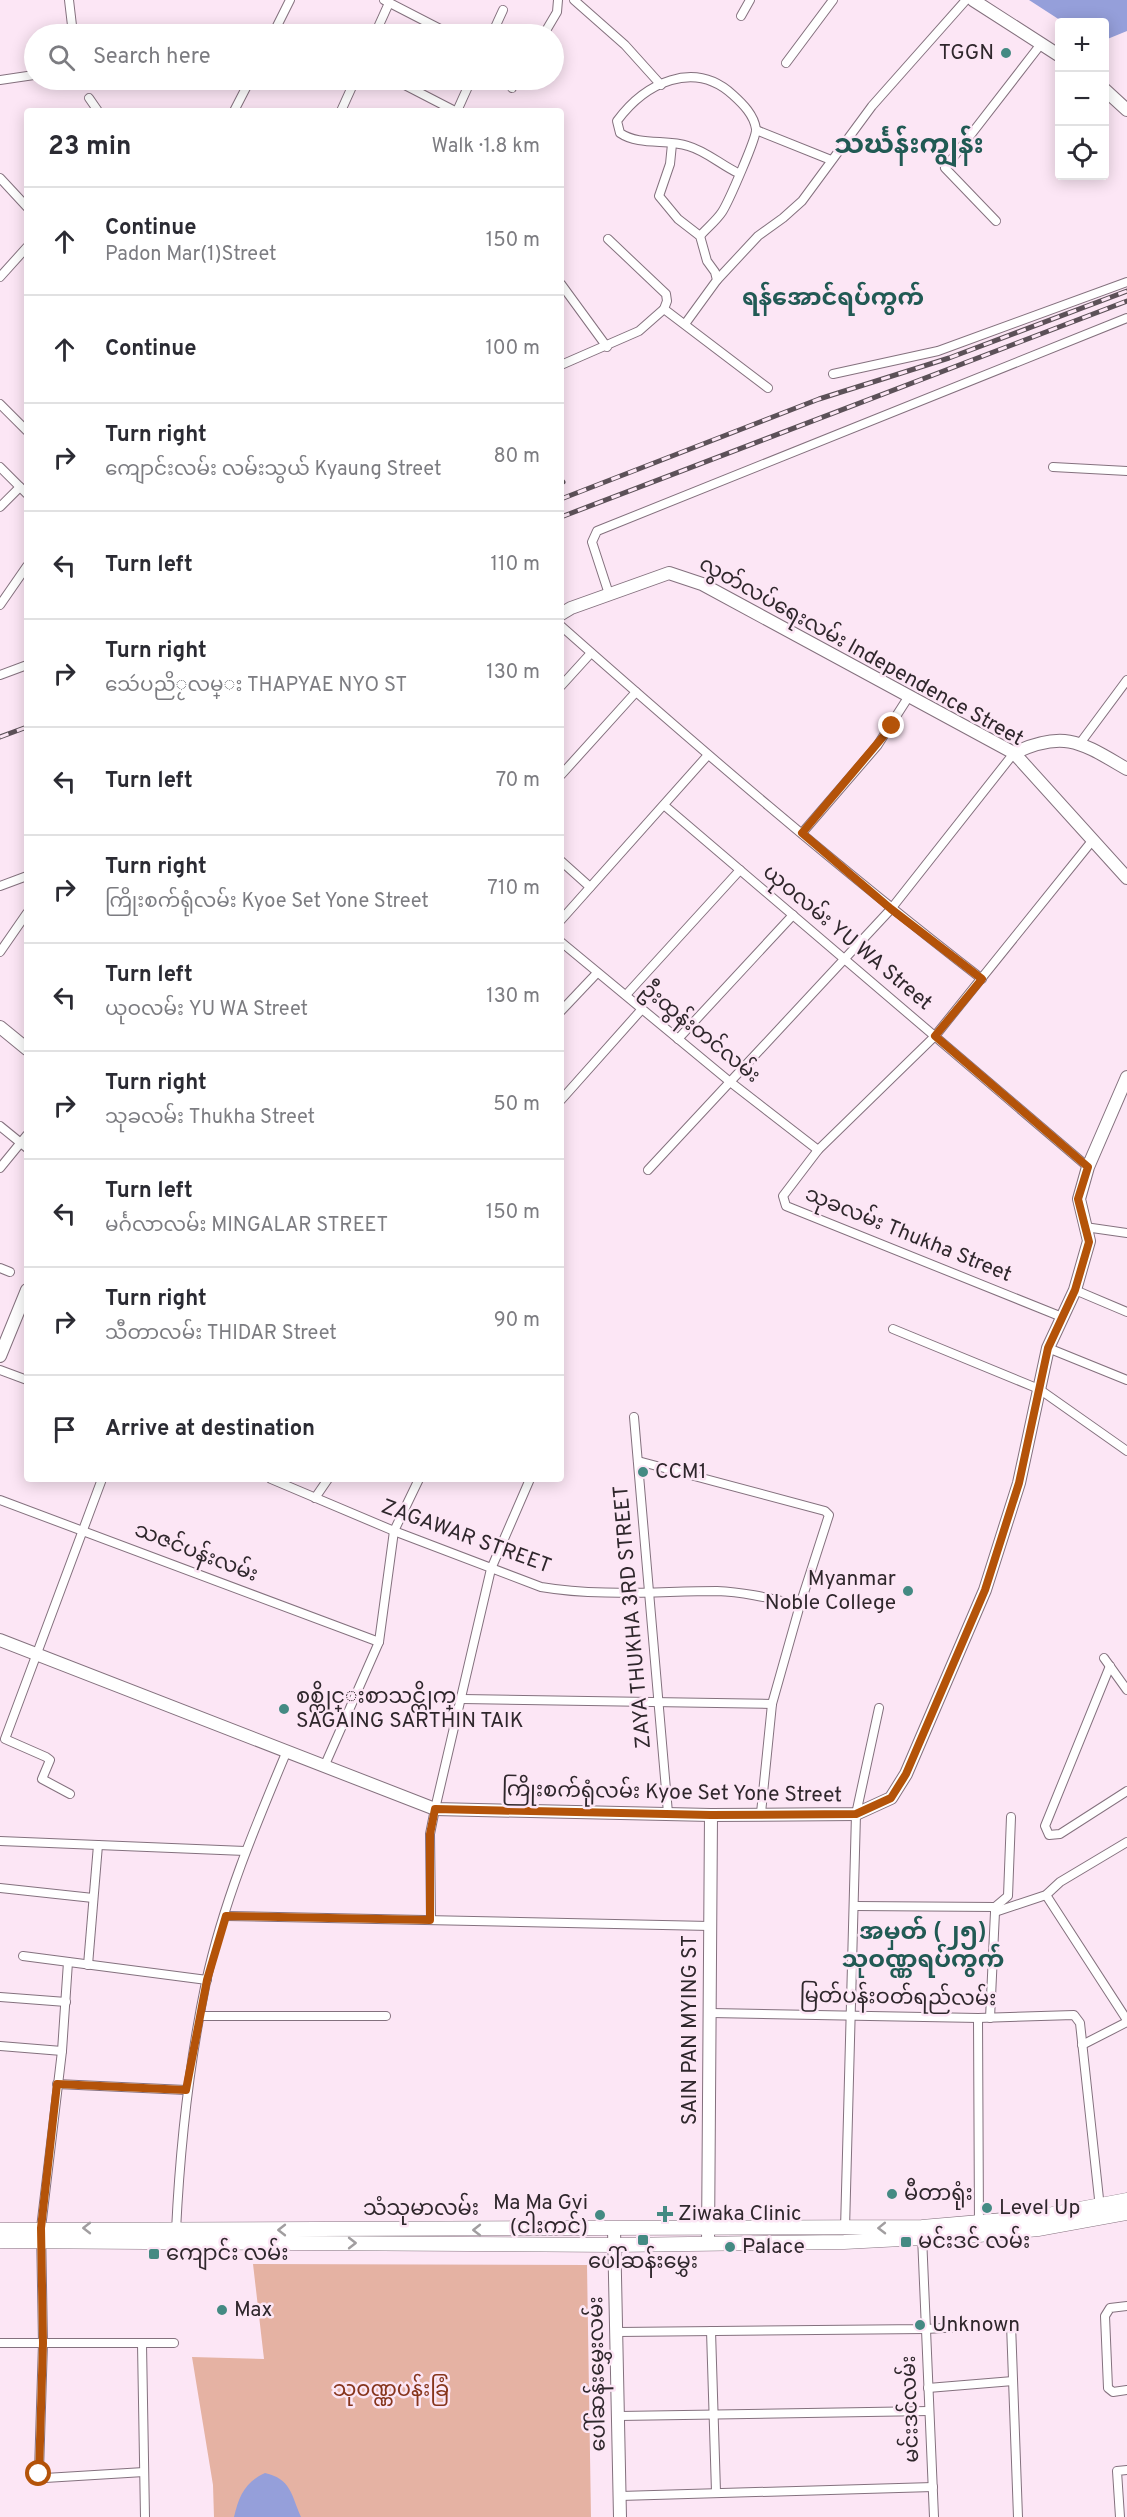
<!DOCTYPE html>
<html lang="en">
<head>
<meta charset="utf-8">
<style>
  :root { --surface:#fff; --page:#f7f7f7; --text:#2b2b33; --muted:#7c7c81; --line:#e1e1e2 }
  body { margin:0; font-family:Overpass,"Noto Sans Myanmar",sans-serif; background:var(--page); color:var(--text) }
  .controls { position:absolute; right:18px; top:18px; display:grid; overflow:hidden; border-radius:6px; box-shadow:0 3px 15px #0003 }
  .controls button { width:54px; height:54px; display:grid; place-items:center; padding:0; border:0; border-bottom:2px solid var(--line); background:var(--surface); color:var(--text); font:30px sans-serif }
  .stop { position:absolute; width:18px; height:18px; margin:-14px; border:4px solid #b45309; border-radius:50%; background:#fff }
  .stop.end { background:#b45309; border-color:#fff; box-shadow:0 2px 6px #0008 }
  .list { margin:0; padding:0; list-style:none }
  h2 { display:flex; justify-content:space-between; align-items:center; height:78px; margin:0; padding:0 24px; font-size:26px }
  h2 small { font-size:20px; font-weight:400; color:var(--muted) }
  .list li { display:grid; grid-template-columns:39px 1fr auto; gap:18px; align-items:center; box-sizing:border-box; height:108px; padding:0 24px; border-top:2px solid var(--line) }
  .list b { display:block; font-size:22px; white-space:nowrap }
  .list p { margin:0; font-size:20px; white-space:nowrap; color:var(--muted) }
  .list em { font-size:20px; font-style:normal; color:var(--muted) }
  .icon { flex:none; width:33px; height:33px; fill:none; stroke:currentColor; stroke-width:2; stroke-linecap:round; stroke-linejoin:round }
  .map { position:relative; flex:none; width:1127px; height:2517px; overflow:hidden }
  .search { position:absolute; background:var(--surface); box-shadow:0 3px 15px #0003; left:24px; top:24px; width:540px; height:66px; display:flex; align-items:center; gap:15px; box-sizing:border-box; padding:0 21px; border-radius:33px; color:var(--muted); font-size:22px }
  .panel { position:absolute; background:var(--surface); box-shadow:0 3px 15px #0003; left:24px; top:108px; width:540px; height:1374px; border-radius:6px }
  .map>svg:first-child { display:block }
</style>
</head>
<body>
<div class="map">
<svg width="1127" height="2517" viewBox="0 0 1127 2517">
  <rect width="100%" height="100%" fill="#fce6f5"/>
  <path fill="#e5b2a3" d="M253 2264 587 2265 591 2517H214L213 2485 192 2357 264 2359Z"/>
  <g fill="#959fda">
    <path d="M1029 0H1127V31L1105 40 1104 22H1063Z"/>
    <path d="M265 2473C291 2479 291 2494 301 2517H234C239 2496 245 2482 265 2473Z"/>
  </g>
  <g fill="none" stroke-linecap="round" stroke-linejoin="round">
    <defs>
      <g id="street">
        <path d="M69 0 73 34"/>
        <path d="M384 0 450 34"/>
        <path d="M574 0 625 45 661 85"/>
        <path d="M741 16 750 0"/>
        <path d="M273 34 290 0"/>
        <path d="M375 34 389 3"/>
        <path d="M492 34 503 10"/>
        <path d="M544 34 557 12 558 0"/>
        <path d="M786 63 833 0"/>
        <path d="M0 80 34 75"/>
        <path d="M395 80 455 111"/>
        <path d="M512 88 515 80"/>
        <path d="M89 98 98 111"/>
        <path d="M234 111 250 80"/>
        <path d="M341 111 355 80"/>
        <path d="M457 111 471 80"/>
        <path d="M756 130 831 160"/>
        <path d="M672 144 670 164 659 196 678 219 700 236 707 261 715 272 717 280 685 324"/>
        <path d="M0 178 27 207"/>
        <path d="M996 221 945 168 1041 44"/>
        <path d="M700 236C707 228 716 221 722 212 728 203 757 137 756 129 754 115 743 104 733 95 694 59 645 83 617 121L620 133C639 146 667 139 688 146 706 151 721 165 738 173"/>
        <path d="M608 239 666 294 667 301 664 309"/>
        <path d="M0 277 27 247"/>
        <path d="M717 280 758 236 783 218 802 201 872 106 966 0"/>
        <path d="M561 284 607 347"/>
        <path d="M561 365 639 331 664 309 768 388"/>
        <path d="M833 374 938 351 1127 282"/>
        <path d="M0 404 27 431"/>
        <path d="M0 467 27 494"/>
        <path d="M1053 467 1127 471"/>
        <path d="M0 507 20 487"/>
        <path d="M609 594 592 542 597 531 1127 318"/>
        <path d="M0 605 27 566"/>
        <path d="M561 626C698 747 837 867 982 979"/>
        <path d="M0 675 27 665"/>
        <path d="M561 686 591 653"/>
        <path d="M1081 742 1127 680"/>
        <path d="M561 775 636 692"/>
        <path d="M665 806 1088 1167"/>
        <path d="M802 833 877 746 909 696"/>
        <path d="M561 861 590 887"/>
        <path d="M0 886 27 876"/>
        <path d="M561 920 708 755"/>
        <path d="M561 942 729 1081 818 1150"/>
        <path d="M0 952 27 913"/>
        <path d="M626 995 740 870"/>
        <path d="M561 1011 597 973"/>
        <path d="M678 1039 793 915"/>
        <path d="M561 1100 642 1009"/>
        <path d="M0 1126 27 1148"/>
        <path d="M0 1168 27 1135"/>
        <path d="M648 1170 891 909 1014 753"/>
        <path d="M1085 1227 1127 1233"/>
        <path d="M0 1268 10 1272"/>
        <path d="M1075 1290 1127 1312"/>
        <path d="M1062 1317 786 1206 783 1196 818 1150 935 1036 1092 841"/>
        <path d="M893 1329 1039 1389 1127 1451"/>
        <path d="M1048 1348 1127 1380"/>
        <path d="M0 1370 27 1380"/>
        <path d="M634 1417 668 1813"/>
        <path d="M638 1461 825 1511 829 1515 800 1605 772 1704 761 1813"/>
        <path d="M271 1479 394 1531 541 1587C600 1597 659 1591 717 1591 745 1592 773 1599 800 1605"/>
        <path d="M315 1498 328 1479"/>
        <path d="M0 1500 379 1642"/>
        <path d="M1104 1658 1127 1690"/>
        <path d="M1110 1666 1045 1826 1049 1835 1060 1834 1127 1791"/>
        <path d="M462 1699 772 1704"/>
        <path d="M324 1767 379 1642 394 1531 419 1479"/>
        <path d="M70 1794 42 1779 50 1760 46 1757 5 1739 102 1479"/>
        <path d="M0 1841 245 1851"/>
        <path d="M0 1888 93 1898"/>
        <path d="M1046 1895 1127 2020"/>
        <path d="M855 1906 995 1907V1912L1046 1895 1060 1882 1127 1842"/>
        <path d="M995 1907 1008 1896 1011 1817"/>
        <path d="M226 1916 710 1926"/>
        <path d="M431 1920 430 1834 435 1809 491 1569 530 1479"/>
        <path d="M23 1956 207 1980"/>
        <path d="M68 1962 62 2051 41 2228 43 2343 39 2471 45 2478 144 2472"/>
        <path d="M88 1965 98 1845"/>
        <path d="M0 1997 66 2002"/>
        <path d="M711 2013 978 2018 1074 2015 1080 2023 1100 2208"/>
        <path d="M200 2016H386"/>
        <path d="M978 2018 979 2226"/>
        <path d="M990 2018 995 1912"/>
        <path d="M1082 2045 1127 2022"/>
        <path d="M0 2046 62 2051"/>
        <path d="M57 2084 186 2090"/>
        <path d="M845 2229 856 1814 879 1708"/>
        <path d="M176 2231C180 2147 189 2064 206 1982 223 1903 255 1827 286 1753"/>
        <path d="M922 2236 934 2517"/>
        <path d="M1127 2306 1110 2308 1105 2316 1108 2388 1113 2392 1127 2390"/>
        <path d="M711 2331 716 2492"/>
        <path d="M618 2332 926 2329 1011 2324 1018 2517"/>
        <path d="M0 2343H174"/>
        <path d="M142 2344 145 2517"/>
        <path d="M928 2388 1013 2381"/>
        <path d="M619 2416 929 2411"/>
        <path d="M620 2496 933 2487"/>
        <path d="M1120 2517 1117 2471 1127 2470"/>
      </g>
      <g id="secondary">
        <path d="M973 0 1060 56"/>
        <path d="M1104 89 1127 110"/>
        <path d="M561 614 571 608 669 573 702 584 1014 753 1127 878"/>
        <path d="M1014 753C1065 729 1082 743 1127 769"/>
        <path d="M0 1027 27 1049"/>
        <path d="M0 1356 27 1290"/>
        <path d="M0 1640 435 1809 711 1815 856 1814 891 1798 906 1774 985 1590 1019 1483 1048 1348 1075 1290 1089 1241 1079 1199 1088 1167 1127 1077"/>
        <path d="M614 2229 620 2517"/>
        <path d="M708 2244 711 1815"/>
      </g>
      <g id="primary">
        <path d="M0 2230 922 2227 1037 2217 1127 2200"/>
        <path d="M0 2241 615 2245 844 2242 979 2235 1038 2229 1127 2213"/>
      </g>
    </defs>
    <use href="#street" stroke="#84717e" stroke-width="10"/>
    <use href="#secondary" stroke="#84717e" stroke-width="14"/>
    <use href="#primary" stroke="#84717e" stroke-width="15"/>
    <use href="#street" stroke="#fff" stroke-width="8"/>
    <use href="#secondary" stroke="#fff" stroke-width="12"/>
    <use href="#primary" stroke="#fff" stroke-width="14"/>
    <defs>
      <g id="rail">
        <path d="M561 483 563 482"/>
        <path d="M561 499 819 399 949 358 1127 291"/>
        <path d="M561 517 1127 301"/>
        <path d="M0 737 27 727"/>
      </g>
    </defs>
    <use href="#rail" stroke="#5c5158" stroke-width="5"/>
    <use href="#rail" stroke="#fce6f5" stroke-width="3" stroke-dasharray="9" stroke-linecap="butt"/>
  </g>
  <defs><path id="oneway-chevron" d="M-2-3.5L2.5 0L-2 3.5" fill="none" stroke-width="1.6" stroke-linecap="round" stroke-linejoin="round" transform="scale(1.5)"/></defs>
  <g stroke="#a19ea0">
    <use href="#oneway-chevron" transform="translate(87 2228) rotate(180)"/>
    <use href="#oneway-chevron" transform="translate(882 2228) rotate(179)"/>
    <use href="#oneway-chevron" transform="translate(282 2230) rotate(-180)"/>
    <use href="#oneway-chevron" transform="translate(477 2230) rotate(180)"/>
    <use href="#oneway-chevron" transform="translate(352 2243)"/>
  </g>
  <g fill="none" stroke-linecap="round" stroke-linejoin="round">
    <path stroke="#b45309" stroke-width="8" d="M39 2474 43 2343 41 2228 57 2084 186 2090 207 1980 226 1916 430 1920V1834L435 1809 711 1815 856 1814 891 1798 906 1774 985 1590 1019 1483 1048 1348 1075 1290 1089 1242 1078 1199 1088 1167 935 1036 982 979 891 909 802 833 892 726"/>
  </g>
  <g fill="#448a83" stroke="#fce6f5" stroke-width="2">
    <circle cx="1006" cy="53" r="6"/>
    <circle cx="643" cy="1472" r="6"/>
    <circle cx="908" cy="1591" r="6"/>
    <circle cx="284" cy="1709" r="6"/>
    <circle cx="892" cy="2194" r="6"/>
    <circle cx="987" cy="2208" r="6"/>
    <path d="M662 2205h6v6h6v6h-6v6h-6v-6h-6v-6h6z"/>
    <circle cx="600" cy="2215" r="6"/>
    <rect x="637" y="2234" width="12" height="12" rx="3"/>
    <rect x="900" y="2236" width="12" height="12" rx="3"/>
    <circle cx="730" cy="2247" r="6"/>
    <rect x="148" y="2248" width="12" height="12" rx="3"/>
    <circle cx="222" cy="2310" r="6"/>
    <circle cx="920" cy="2325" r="6"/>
  </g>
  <g text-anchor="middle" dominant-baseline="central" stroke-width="5" stroke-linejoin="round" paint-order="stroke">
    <g font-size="21" fill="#2f272c" stroke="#fce6f5" text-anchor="start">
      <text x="994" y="53" text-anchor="end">TGGN</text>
      <text x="655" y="1472">CCM1</text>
      <text x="896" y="1579" text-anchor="end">Myanmar<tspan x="896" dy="24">Noble College</tspan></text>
      <text x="296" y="1697">စစ္ကိုင္းစာသင္တိုက္<tspan x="296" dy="24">SAGAING SARTHIN TAIK</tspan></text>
      <text x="904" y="2194">မီတာရုံး</text>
      <text x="588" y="2203" text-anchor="end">Ma Ma Gyi<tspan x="588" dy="24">(ငါးကင်)</tspan></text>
      <text x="999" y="2208">Level Up</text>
      <text x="678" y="2214">Ziwaka Clinic</text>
      <text x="918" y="2242">မင်းဒင် လမ်း</text>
      <text x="742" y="2247">Palace</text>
      <text x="166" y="2254">ကျောင်း လမ်း</text>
      <text x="643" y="2262" text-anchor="middle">ပေါ်ဆန်းမွှေး</text>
      <text x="234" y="2310">Max</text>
      <text x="932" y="2325">Unknown</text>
    </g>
    <g font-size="21" fill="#2f272c" stroke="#fce6f5">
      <text transform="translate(861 652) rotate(29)">လွတ်လပ်ရေးလမ်း Independence Street</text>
      <text transform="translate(847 938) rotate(40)">ယုဝလမ်း YU WA Street</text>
      <text transform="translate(700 1033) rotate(39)">ဦးထွန်းတင်လမ်း</text>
      <text transform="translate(908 1235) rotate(22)">သုခလမ်း Thukha Street</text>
      <text transform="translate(466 1537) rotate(20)">ZAGAWAR STREET</text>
      <text transform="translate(196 1553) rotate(21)">သဇင်ပန်းလမ်း</text>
      <text transform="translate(633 1617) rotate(-95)">ZAYA THUKHA 3RD STREET</text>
      <text transform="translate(672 1793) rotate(1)">ကြိုးစက်ရုံလမ်း Kyoe Set Yone Street</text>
      <text transform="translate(898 1998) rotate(1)">မြတ်ပန်းဝတ်ရည်လမ်း</text>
      <text transform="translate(690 2030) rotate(-90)">SAIN PAN MYING ST</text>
      <text x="421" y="2209">သံသုမာလမ်း</text>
      <text transform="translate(598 2374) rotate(-91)">ပေါ်ဆန်းမွှေးလမ်း</text>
      <text transform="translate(911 2409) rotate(-92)">မင်းဒင်လမ်း</text>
    </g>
    <g font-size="21" fill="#86351c" stroke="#fce6f5">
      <text x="391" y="2390">သုဝဏ္ဏပန်းခြံ</text>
    </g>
    <g font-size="24" font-weight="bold" fill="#215a54" stroke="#fce6f5">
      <text x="833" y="299">ရန်အောင်ရပ်ကွက်</text>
      <text x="923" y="1933">အမှတ် (၂၅)<tspan x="923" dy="28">သုဝဏ္ဏရပ်ကွက်</tspan></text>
    </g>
    <g font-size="27" font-weight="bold" fill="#215a54" stroke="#fce6f5">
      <text x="909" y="146">သင်္ဃန်းကျွန်း</text>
    </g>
  </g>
</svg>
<div class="controls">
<button>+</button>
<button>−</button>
<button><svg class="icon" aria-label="locate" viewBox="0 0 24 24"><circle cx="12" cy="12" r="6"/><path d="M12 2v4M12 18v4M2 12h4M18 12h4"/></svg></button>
</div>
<div class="stop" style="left:39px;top:2474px"></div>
<div class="stop end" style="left:892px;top:726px"></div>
<div class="search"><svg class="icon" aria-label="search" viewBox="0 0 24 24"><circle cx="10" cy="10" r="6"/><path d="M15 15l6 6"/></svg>Search here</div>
<section class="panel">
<h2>23 min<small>Walk · 1.8 km</small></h2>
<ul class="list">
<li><svg class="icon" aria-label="ahead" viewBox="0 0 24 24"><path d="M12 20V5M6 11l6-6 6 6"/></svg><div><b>Continue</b><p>Padon Mar(1)Street</p></div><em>150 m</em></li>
<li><svg class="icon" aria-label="ahead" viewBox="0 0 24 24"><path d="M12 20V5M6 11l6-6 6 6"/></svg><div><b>Continue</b></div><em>100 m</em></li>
<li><svg class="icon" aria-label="right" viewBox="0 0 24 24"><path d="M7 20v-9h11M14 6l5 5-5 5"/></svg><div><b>Turn right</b><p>ကျောင်းလမ်း လမ်းသွယ် Kyaung Street</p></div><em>80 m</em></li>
<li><svg class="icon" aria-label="left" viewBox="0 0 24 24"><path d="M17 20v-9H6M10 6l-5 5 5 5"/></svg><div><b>Turn left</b></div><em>110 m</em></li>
<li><svg class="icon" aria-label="right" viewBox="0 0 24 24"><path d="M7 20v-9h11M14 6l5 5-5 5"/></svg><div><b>Turn right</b><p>သေဴပညိႂလမ္း THAPYAE NYO ST</p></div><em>130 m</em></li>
<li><svg class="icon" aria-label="left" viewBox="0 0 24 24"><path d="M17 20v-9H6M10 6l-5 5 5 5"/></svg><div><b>Turn left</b></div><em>70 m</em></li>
<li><svg class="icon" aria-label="right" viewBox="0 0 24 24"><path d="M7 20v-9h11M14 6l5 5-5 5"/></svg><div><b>Turn right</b><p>ကြိုးစက်ရုံလမ်း Kyoe Set Yone Street</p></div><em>710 m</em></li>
<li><svg class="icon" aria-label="left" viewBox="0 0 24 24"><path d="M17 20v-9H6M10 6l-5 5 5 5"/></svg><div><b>Turn left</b><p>ယုဝလမ်း YU WA Street</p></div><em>130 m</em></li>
<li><svg class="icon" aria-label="right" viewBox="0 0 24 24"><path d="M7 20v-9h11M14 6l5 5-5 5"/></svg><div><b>Turn right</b><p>သုခလမ်း Thukha Street</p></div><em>50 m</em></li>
<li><svg class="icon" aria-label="left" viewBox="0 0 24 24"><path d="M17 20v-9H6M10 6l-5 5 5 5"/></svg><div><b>Turn left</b><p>မင်္ဂလာလမ်း MINGALAR STREET</p></div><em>150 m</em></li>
<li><svg class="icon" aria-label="right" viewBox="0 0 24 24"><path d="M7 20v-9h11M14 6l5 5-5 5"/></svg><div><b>Turn right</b><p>သီတာလမ်း THIDAR Street</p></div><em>90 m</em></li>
<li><svg class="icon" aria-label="arrive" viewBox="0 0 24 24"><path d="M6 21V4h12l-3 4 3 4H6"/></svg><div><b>Arrive at destination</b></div></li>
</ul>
</section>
</div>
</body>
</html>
